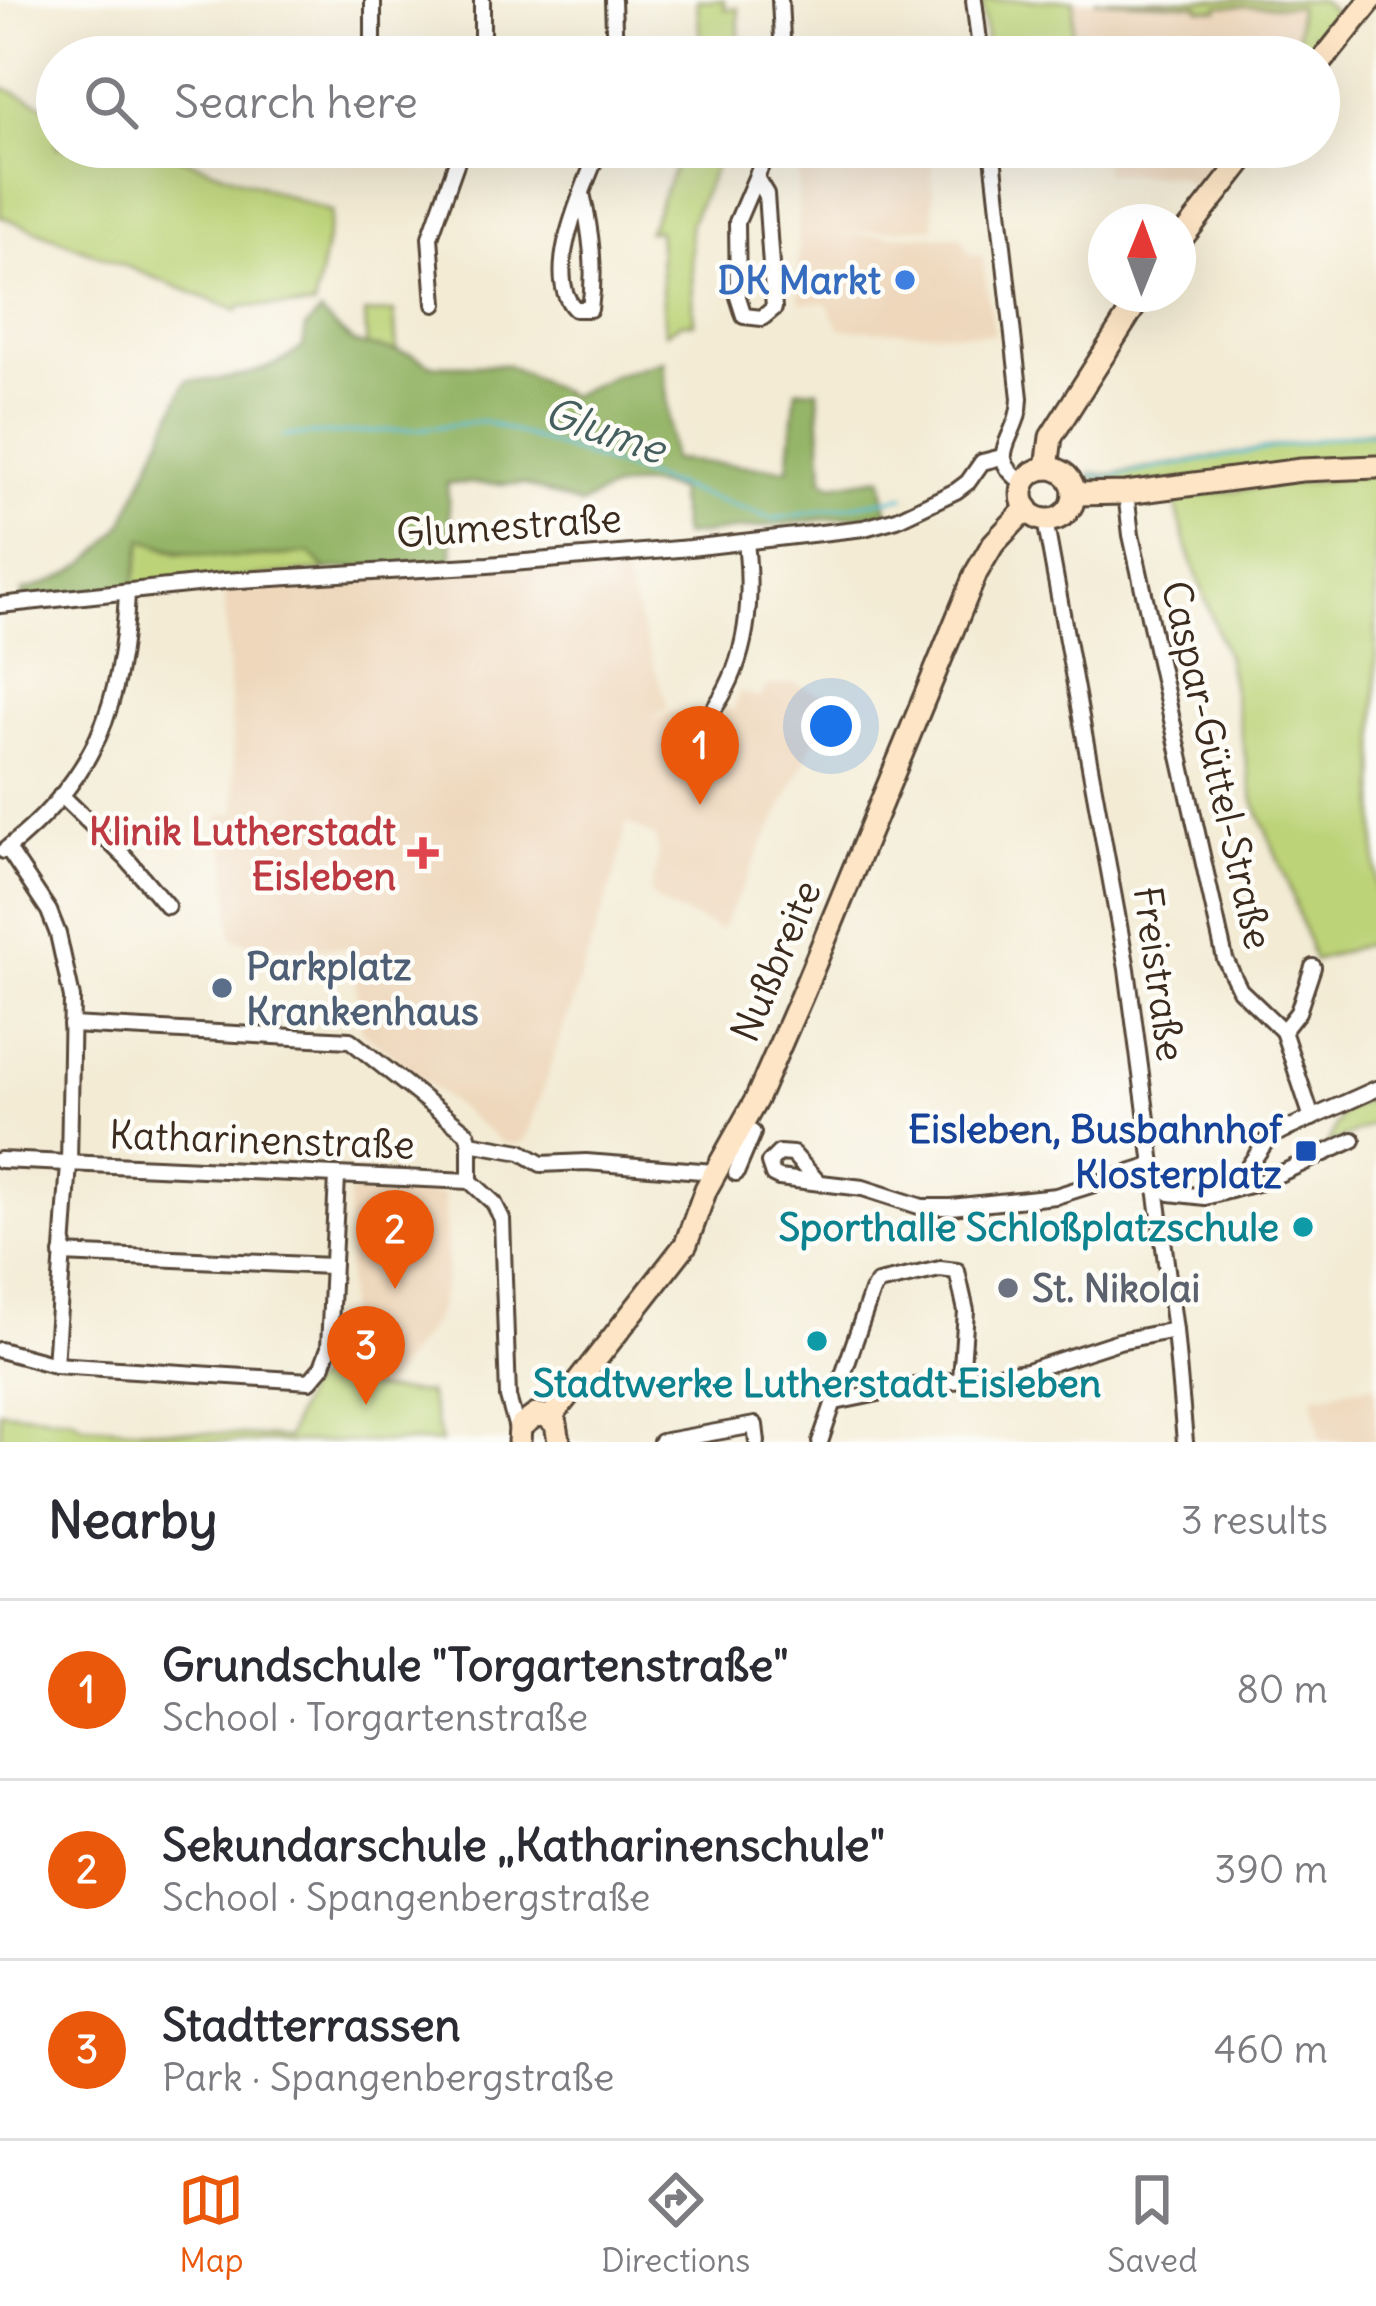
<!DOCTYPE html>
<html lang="en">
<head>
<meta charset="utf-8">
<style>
  :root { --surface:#fff; --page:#f2f2f3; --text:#2b2b33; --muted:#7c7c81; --line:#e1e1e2; --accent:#ea580c }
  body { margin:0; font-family:Delius,sans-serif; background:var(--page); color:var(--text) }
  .compass { position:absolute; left:1088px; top:204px; width:108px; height:108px; border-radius:50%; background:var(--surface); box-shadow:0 12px 48px #0002; rotate:1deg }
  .you { position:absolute; left:831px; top:726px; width:42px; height:42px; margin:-30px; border:9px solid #fff; border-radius:50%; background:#1a73e8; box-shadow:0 0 0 18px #1a73e833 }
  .badge { display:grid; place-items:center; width:78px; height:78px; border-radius:50%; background:var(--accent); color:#fff; font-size:39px; font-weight:700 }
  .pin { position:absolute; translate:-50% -99px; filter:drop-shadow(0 3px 6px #0008) }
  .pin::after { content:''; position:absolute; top:63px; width:42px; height:36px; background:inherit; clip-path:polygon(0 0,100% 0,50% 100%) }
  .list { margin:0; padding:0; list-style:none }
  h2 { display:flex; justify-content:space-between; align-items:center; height:156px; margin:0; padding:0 48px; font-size:51px }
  h2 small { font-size:39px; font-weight:400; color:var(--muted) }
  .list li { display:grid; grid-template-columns:78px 1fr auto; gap:36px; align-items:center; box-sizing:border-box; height:180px; padding:0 48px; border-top:3px solid var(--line) }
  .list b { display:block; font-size:45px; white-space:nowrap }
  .list p { margin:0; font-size:39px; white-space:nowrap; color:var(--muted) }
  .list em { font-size:39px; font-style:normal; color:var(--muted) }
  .icon { flex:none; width:66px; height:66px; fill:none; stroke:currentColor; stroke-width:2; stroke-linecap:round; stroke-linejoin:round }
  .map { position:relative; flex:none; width:1376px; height:1442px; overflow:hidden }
  .search { position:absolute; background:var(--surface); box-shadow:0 12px 48px #0002; left:36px; right:36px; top:36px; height:132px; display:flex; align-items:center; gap:30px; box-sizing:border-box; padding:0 42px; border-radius:66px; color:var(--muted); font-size:45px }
  .sheet { height:696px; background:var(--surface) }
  nav { display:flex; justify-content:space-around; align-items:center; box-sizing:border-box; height:168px; border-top:3px solid var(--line); background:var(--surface); font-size:33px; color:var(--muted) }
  nav a { display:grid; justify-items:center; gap:6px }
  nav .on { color:var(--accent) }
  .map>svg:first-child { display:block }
</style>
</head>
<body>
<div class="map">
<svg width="1376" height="1442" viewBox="0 0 1376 1442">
  <rect width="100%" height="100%" fill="#fdfcf7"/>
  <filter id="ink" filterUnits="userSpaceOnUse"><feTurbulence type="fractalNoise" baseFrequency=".00833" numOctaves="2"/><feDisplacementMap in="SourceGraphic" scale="24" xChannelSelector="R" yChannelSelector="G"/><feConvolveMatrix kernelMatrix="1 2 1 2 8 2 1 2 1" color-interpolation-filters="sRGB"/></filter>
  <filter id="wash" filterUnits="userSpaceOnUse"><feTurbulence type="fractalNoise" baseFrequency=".004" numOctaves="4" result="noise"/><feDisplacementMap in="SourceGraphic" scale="48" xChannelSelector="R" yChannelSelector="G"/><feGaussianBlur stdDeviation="2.7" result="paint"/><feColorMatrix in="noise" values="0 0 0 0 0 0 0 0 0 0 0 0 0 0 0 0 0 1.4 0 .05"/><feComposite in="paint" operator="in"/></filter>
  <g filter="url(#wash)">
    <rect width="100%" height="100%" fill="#f3ebd4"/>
    <g fill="#eed7bb">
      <path d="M1074 0 1200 5V9L1217 10 1218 6 1245 4 1299 6 1313 56 1071 57Z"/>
      <path d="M802 147H931L934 227 827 234 961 237 970 255 982 257 994 334 840 329 827 303H799L798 159Z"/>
      <path d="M1105 147H1239L1202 192 1177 176 1104 173Z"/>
      <path d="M618 557 668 707 648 724 671 711 716 728 725 707 733 711 740 692 760 699 766 687 794 683 835 700 721 930 665 906 650 894 658 857 656 838 627 822 615 875 526 1139 518 1144 503 1143 362 1031 351 948H264L232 938 224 832 219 831V816L236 812 224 587Z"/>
      <path d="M349 1192 444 1195 447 1271 437 1316 382 1390 336 1377 329 1367 339 1366 347 1308Z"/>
      <path d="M1376 1385V1442H1321L1313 1396Z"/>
    </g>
    <g fill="#bcd378" stroke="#7c7e4b" stroke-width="3">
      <path d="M697 0H724L725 9 738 8 740 57H701Z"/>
      <path d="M982 0H1074L1071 57H988Z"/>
      <path d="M1094 0H1321L1342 20 1313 56 1303 55 1298 49V6H1219L1218 10 1199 9V5Z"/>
      <path d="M0 86 57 111V147H151L332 212 314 307 240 306 238 311 0 216Z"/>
      <path d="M683 147H724L690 224 694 323H682L665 333 658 230 648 231Z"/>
      <path d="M394 312 397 354 367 356 365 313Z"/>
      <path d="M1376 430V460L1123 486 1090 479 1091 473 1108 475Z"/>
      <path d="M1376 474V941L1314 961 1292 894 1253 798 1227 658 1187 548 1174 498Z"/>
      <path d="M142 538 178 553 254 557 310 553 326 570 133 588Z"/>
      <path d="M1376 1096V1122L1327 1146 1343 1110Z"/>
      <path d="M329 1367C348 1393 399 1391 428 1393L441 1442H0V1411L72 1418 82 1425 287 1438 305 1390Z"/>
    </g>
    <path fill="#95b568" stroke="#687043" stroke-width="3" d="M320 313 354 343 411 354 432 365H507L570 396 615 375 664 361 672 460 788 469 796 390 818 389 823 479 832 485 882 477 887 512 683 536 677 490C643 479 610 486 581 505L523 484 447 483 453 560 326 570 310 553C251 558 198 562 143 539L133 588 22 599 23 591C69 578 96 562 124 522L187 380C230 382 270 373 303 347L306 327Z"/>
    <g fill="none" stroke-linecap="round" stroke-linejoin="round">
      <g stroke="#58bed6" stroke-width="3">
        <path d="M283 436 420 429 483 421 773 519 904 497"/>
        <path d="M1092 475 1108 477 1347 435 1376 433"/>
      </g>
    </g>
  </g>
  <g filter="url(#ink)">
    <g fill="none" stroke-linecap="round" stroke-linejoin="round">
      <defs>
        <g id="street">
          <path d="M482 0V57"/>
          <path d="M613 0 615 57"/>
          <path d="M780 0 783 57"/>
          <path d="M974 0 981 57"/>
          <path d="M373 57V0"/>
          <path d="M992 147 1020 398C1020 438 981 455 1024 483"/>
          <path d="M757 179 766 194 774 308 762 318 744 316 738 297 737 222 769 147"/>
          <path d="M582 193C591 232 596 269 590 309H575C541 275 585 186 600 147"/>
          <path d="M435 304 430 237 462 147"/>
          <path d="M1126 493 1131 535 1225 959 1240 990 1283 1031"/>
          <path d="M1045 520 1127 969 1175 1330 1185 1442"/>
          <path d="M0 605 224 581 488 565 690 548 864 528 897 519 956 491 968 482 982 462 1002 457"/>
          <path d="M710 714C748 665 753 602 746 542"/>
          <path d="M61 795 126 858 167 906"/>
          <path d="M8 849 49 911 58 934 72 998 69 1164 55 1365"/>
          <path d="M4 851C96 779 122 705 127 593"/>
          <path d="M71 1025 350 1040 467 1133 470 1143 521 1152 541 1164 586 1162 714 1172"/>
          <path d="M1312 1118 1283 1031 1298 1012 1313 967"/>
          <path d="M0 1160 470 1181 494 1203 502 1219 508 1397 518 1432"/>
          <path d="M736 1173 753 1133 742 1126"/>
          <path d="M1156 1178 1170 1193 1205 1197 1264 1181 1353 1140"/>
          <path d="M470 1181V1143"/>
          <path d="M817 1181 793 1154 779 1153 769 1163 773 1175 779 1178 863 1188 922 1207H951L1056 1196 1152 1166"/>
          <path d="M1235 1186 1269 1137 1376 1089"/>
          <path d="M62 1254 331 1266"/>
          <path d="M0 1350 55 1365 310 1381 322 1367 329 1348 337 1177"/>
          <path d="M835 1402 908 1387 1027 1371 1119 1341 1175 1330"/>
          <path d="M661 1442 755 1425 757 1442"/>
          <path d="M820 1442 872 1291 878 1283 940 1269 957 1271 966 1311 961 1380"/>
        </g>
        <g id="secondary">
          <path d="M1319 65 1371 0"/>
          <path d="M1178 243 1253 147"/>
          <path d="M1047 468 1051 437 1142 294"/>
          <circle cx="1048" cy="494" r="26"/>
          <path d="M1074 494 1126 493 1301 470 1376 467"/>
          <path d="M550 1418 686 1244 706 1189 756 1100 801 997 976 573 993 544 1027 508"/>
          <path d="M519 1442 520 1427 536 1415 546 1416 556 1424 559 1442"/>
        </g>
      </defs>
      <use href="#street" stroke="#574739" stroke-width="20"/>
      <use href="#secondary" stroke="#574739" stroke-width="27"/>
      <use href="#street" stroke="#fff" stroke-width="14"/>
      <use href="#secondary" stroke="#fde5c5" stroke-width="21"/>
    </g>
  </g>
  <circle fill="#3f7fe0" stroke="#fdfcf7" stroke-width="4.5" cx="905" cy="280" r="12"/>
  <path fill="#e0444e" stroke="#fdfcf7" stroke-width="4.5" d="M417 835h12v12h12v12h-12v12h-12v-12h-12v-12h12z"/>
  <circle fill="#5c6f8a" stroke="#fdfcf7" stroke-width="4.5" cx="222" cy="988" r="12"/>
  <rect fill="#1a4fb4" stroke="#fdfcf7" stroke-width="4.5" x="1294" y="1139" width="24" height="24" rx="6"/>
  <g fill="#0f9aa8" stroke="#fdfcf7" stroke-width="4.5">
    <circle cx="1303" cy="1227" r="12"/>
    <circle cx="817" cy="1341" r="12"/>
  </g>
  <circle fill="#6b7280" stroke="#fdfcf7" stroke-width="4.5" cx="1008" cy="1288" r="12"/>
  <g text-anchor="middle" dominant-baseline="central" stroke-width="9" stroke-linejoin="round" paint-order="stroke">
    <g font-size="39" font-weight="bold" fill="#366cbe" stroke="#fdfcf7" text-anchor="end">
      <text x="881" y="280">DK Markt</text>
    </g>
    <g font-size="39" fill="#3b2a1e" stroke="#fdfcf7">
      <text transform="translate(509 526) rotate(-4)">Glumestraße</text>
      <text transform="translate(1217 765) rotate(77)">Caspar-Güttel-Straße</text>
      <text transform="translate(776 961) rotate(-67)">Nußbreite</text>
      <text transform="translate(1159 974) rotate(82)">Freistraße</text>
      <text transform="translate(262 1140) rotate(2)">Katharinenstraße</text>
    </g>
    <g font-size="39" font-weight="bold" fill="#be3a42" stroke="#fdfcf7" text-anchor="end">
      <text x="396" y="831">Klinik Lutherstadt<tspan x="396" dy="45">Eisleben</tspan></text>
    </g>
    <g font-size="39" font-weight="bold" fill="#4e5e75" stroke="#fdfcf7" text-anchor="start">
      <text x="246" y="966">Parkplatz<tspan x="246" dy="45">Krankenhaus</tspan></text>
    </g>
    <g font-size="39" font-weight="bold" fill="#164399" stroke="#fdfcf7" text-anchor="end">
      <text x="1282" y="1129">Eisleben, Busbahnhof<tspan x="1282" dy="45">Klosterplatz</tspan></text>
    </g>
    <g font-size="39" font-weight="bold" fill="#0d838f" stroke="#fdfcf7" text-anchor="end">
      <text x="1279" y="1227">Sporthalle Schloßplatzschule</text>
      <text x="817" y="1383" text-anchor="middle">Stadtwerke Lutherstadt Eisleben</text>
    </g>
    <g font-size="39" font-weight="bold" fill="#5b616d" stroke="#fdfcf7" text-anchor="start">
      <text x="1032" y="1288">St. Nikolai</text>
    </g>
    <g font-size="42" font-style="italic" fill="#455e5e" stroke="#fdfcf7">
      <text transform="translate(605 430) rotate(19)">Glume</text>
    </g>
  </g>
</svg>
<svg class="compass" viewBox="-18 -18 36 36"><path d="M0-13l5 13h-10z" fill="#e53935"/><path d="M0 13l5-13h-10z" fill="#7c7c81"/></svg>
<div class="you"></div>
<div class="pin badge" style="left:700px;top:805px">1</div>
<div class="pin badge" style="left:395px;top:1289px">2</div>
<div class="pin badge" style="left:366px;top:1405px">3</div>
<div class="search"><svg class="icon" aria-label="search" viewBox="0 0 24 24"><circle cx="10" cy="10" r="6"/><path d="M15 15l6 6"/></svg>Search here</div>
</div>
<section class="sheet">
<h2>Nearby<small>3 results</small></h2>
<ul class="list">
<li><span class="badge">1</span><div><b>Grundschule &quot;Torgartenstraße&quot;</b><p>School · Torgartenstraße</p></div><em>80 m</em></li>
<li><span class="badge">2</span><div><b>Sekundarschule „Katharinenschule&quot;</b><p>School · Spangenbergstraße</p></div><em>390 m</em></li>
<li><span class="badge">3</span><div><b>Stadtterrassen</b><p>Park · Spangenbergstraße</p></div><em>460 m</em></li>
</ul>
</section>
<nav>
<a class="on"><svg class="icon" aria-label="map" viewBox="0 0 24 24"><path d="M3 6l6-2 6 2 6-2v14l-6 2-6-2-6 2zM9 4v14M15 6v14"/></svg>Map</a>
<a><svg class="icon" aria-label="directions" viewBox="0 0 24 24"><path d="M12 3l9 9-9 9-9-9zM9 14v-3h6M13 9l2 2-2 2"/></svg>Directions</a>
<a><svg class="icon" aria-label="saved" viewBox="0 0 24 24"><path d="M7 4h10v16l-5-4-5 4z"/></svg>Saved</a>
</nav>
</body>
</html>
